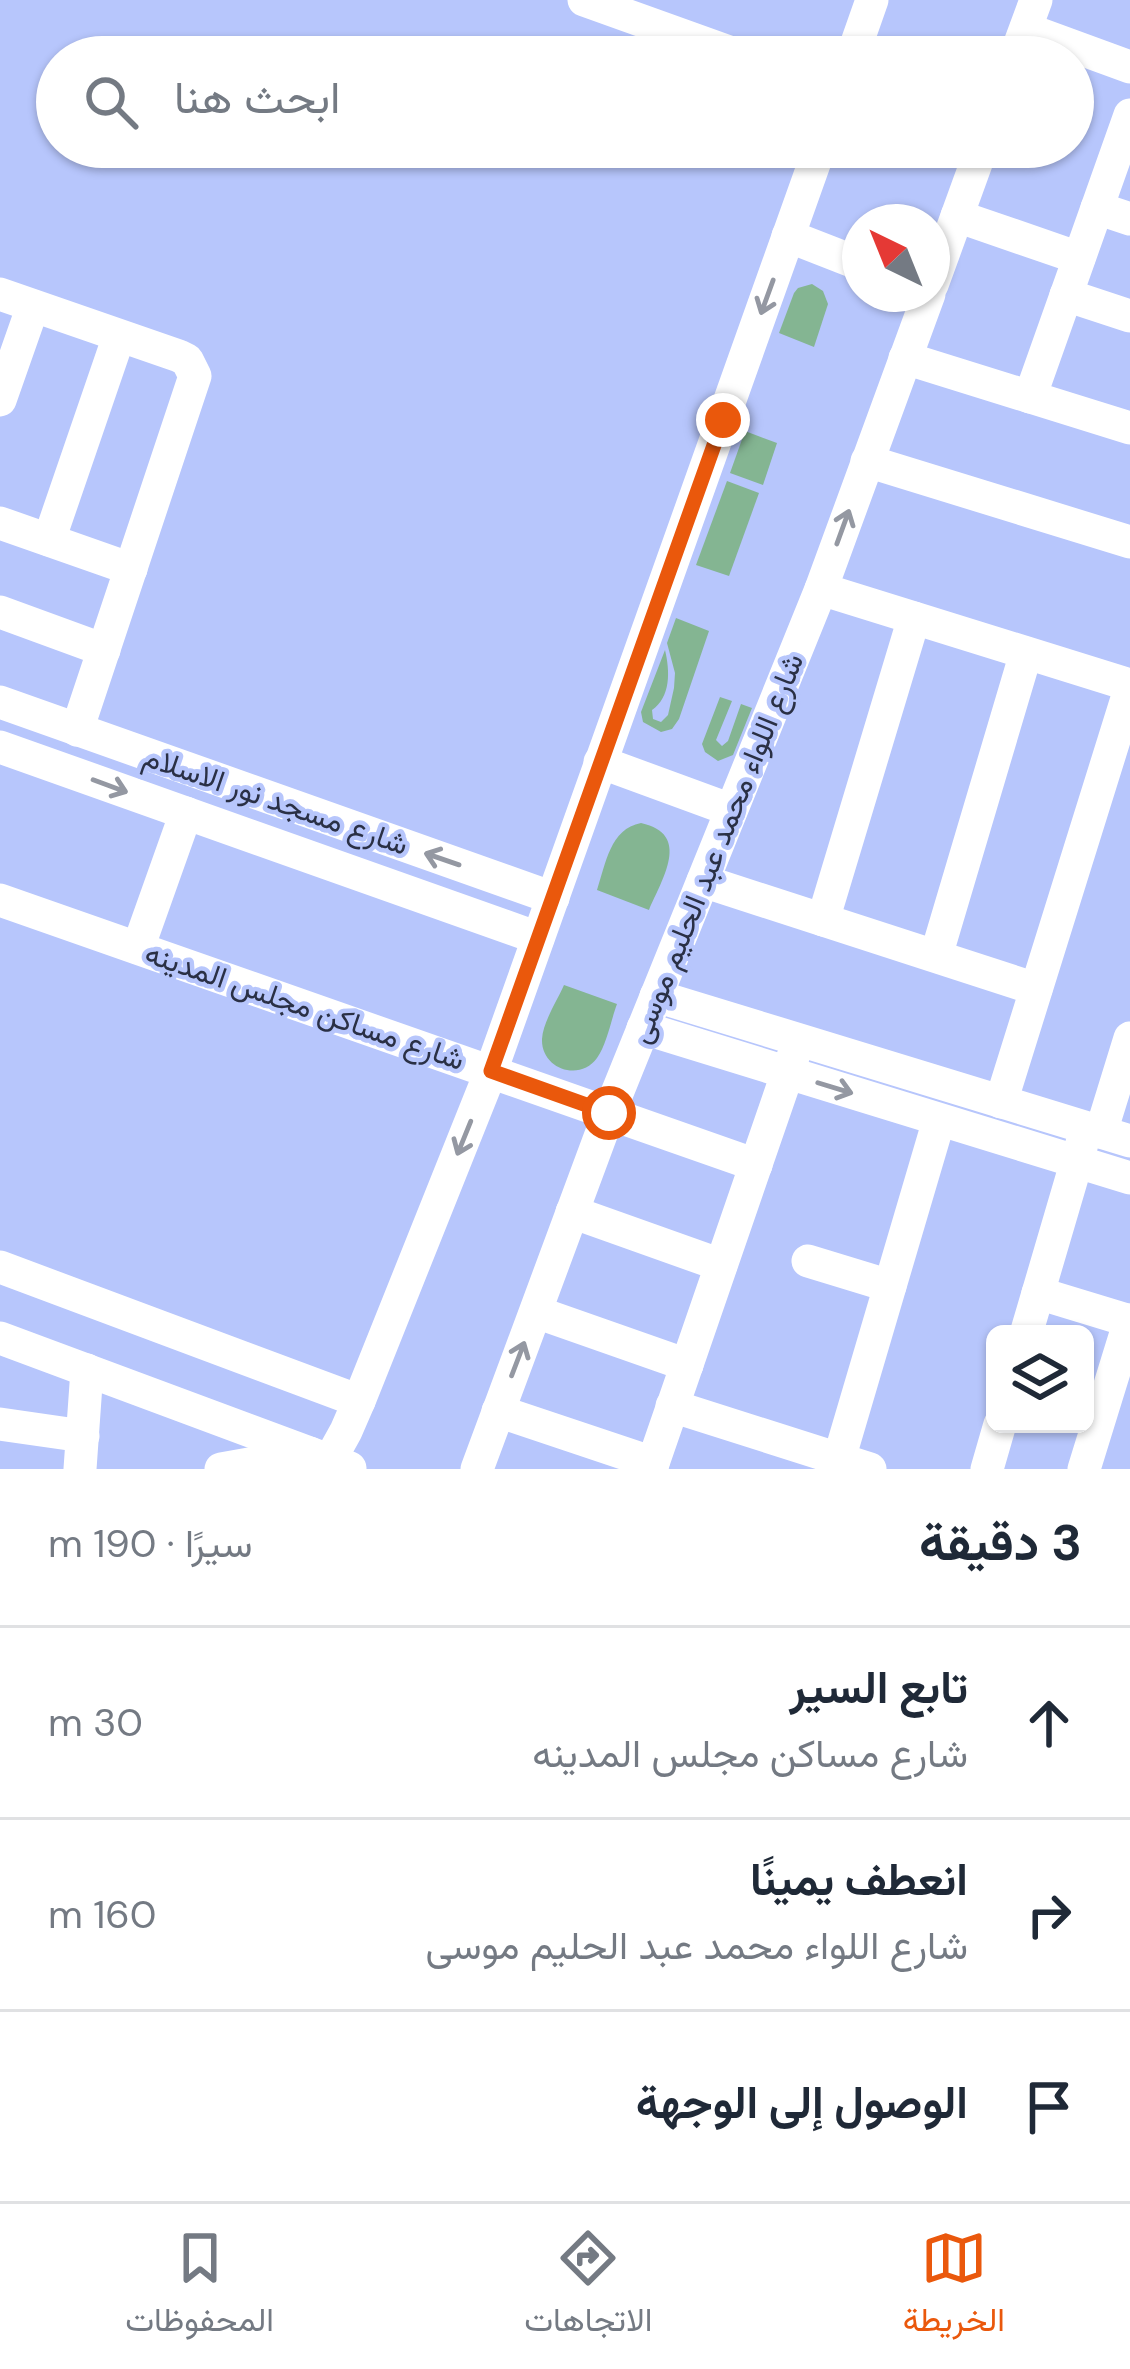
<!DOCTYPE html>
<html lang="ar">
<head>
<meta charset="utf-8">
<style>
  :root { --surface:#fff; --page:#f2f2f3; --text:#1f2937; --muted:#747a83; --line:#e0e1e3; --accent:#ea580c }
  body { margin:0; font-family:"DM Sans",Vazirmatn,sans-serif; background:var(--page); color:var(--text); direction:rtl }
  .controls { position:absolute; right:36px; bottom:36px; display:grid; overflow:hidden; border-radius:18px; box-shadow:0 3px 9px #0004 }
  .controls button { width:108px; height:108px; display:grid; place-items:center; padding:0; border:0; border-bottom:3px solid var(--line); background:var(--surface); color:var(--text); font:60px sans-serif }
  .compass { position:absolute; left:842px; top:204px; width:108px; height:108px; border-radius:50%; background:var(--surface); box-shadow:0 3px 9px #0004; rotate:317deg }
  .stop { position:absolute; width:36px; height:36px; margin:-27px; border:9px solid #ea580c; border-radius:50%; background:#fff }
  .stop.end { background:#ea580c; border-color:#fff; box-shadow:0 3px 12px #0008 }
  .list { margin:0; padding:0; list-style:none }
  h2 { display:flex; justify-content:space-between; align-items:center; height:156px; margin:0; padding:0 48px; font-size:51px }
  h2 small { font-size:39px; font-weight:400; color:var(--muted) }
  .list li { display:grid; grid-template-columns:78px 1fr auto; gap:36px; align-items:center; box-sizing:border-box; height:192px; padding:0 48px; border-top:3px solid var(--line) }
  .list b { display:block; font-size:45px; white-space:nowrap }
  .list p { margin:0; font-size:39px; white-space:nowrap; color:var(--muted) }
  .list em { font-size:39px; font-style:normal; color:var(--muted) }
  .icon { flex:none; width:66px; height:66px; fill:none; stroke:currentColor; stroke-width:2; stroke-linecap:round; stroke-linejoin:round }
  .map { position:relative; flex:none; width:1130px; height:1469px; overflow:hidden; direction:ltr }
  .search { position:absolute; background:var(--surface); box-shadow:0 3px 9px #0004; left:36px; right:36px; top:36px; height:132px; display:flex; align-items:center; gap:30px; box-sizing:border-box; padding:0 42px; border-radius:66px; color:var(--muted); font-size:45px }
  .sheet { height:732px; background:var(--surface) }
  nav { display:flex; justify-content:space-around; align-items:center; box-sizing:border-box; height:168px; border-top:3px solid var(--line); background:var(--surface); font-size:33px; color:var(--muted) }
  nav a { display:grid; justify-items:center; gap:6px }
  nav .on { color:var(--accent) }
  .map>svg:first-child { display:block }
</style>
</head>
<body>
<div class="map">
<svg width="1130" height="1469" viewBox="0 0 1130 1469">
  <rect width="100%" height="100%" fill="#b7c6fc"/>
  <g fill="#84b592">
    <path d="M812 284 823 291 828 304 814 347 779 333 794 293 798 288Z"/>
    <path d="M745 431 777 443 763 485 730 473Z"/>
    <path d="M727 481 759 493 729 576 696 565Z"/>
    <path d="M676 618 709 631 679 719 672 729 661 732 643 722 641 712 665 650C670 671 671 697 652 710L653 719 661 722 668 715 674 688 675 673 667 643Z"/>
    <path d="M720 697 732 701 716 740 722 746 728 741 741 704 752 708 733 755 718 761 705 752 702 744Z"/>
    <path d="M641 823C692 834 662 879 649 910L597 890C606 863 610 829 641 823Z"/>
    <path d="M564 985 617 1004C611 1020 607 1044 597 1058 580 1082 541 1069 542 1039 543 1022 557 1001 564 985Z"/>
  </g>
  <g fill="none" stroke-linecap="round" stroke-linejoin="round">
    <g stroke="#fff" stroke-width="33">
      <path d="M584 0 743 57"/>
      <path d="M1026 29 1130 67"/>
      <path d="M852 57 872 0"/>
      <path d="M1015 57 1036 0"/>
      <path d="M1097 208 1130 219"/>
      <path d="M957 216 1079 258"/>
      <path d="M788 236 860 264"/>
      <path d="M932 285 982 147"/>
      <path d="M0 294 179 356 187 360 195 376 77 730"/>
      <path d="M1066 295 1130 316"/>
      <path d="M905 358 1130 428"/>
      <path d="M1030 397 1130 115"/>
      <path d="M0 400 33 306"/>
      <path d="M867 461 1130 542"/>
      <path d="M0 523 131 569"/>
      <path d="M49 540 119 336"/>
      <path d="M821 589 1130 685"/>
      <path d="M0 612 104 650"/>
      <path d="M0 702 553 898"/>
      <path d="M0 747 538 938"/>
      <path d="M600 762 731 810"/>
      <path d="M703 881 1036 989"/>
      <path d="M0 900 756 1165"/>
      <path d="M823 920 914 618"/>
      <path d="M138 948 186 813"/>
      <path d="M936 956 1026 653"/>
      <path d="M656 996 1130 1141"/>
      <path d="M643 1028 1130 1178"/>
      <path d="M1001 1102 1130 689"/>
      <path d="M1101 1132 1130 1038"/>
      <path d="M572 1212 721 1265"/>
      <path d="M808 1261 890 1286"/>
      <path d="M0 1267 359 1401"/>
      <path d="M1038 1293 1130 1321"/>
      <path d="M536 1312 687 1365"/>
      <path d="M1026 1334 1083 1140"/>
      <path d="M0 1338 350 1468"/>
      <path d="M672 1406 870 1469"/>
      <path d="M498 1411 653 1463"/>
      <path d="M0 1424 83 1436"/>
      <path d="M839 1459 939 1120"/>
      <path d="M80 1469 87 1370"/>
      <path d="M221 1469 310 1453"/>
      <path d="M325 1469 346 1431 359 1401 491 1071 820 147"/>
      <path d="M477 1469 609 1113 821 589 929 294"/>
      <path d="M651 1469 793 1057"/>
      <path d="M987 1469 1000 1424"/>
      <path d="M1084 1469 1130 1320"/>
    </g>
  </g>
  <defs><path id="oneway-shaft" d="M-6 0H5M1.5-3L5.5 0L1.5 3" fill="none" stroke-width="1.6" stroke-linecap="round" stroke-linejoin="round" transform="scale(3)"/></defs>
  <g stroke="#9498a2">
    <use href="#oneway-shaft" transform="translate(767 297) rotate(110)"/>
    <use href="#oneway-shaft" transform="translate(843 527) rotate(-70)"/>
    <use href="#oneway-shaft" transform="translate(110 786) rotate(20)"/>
    <use href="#oneway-shaft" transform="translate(442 859) rotate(-161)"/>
    <use href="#oneway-shaft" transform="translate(835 1088) rotate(17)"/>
    <use href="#oneway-shaft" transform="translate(464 1138) rotate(112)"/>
    <use href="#oneway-shaft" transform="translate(518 1359) rotate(-69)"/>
  </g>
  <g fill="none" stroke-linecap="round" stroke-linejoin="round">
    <path stroke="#ea580c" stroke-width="15" d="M609 1113 491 1071 723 420"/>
  </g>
  <g text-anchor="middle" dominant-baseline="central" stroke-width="9" stroke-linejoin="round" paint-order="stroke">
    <g font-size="30" fill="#2a3045" stroke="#b7c6fc">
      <text transform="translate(276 800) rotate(19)">شارع مسجد نور الاسلام</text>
      <text transform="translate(716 848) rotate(-68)">شارع اللواء محمد عبد الحليم موسى</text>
      <text transform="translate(305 1006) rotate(19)">شارع مساكن مجلس المدينه</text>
    </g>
  </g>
</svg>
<div class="controls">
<button><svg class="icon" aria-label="layers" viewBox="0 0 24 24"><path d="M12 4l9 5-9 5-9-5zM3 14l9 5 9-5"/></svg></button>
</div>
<svg class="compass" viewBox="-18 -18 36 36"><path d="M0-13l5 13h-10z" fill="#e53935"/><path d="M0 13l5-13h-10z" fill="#747a83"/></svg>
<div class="stop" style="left:609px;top:1113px"></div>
<div class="stop end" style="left:723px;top:420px"></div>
<div class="search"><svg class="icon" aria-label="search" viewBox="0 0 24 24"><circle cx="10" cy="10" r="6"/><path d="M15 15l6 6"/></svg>ابحث هنا</div>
</div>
<section class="sheet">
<h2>3 دقيقة<small>سيرًا · 190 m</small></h2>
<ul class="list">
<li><svg class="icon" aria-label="ahead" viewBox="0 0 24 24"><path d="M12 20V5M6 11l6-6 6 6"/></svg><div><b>تابع السير</b><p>شارع مساكن مجلس المدينه</p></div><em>30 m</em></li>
<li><svg class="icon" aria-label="right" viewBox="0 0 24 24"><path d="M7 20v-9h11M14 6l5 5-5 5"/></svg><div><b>انعطف يمينًا</b><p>شارع اللواء محمد عبد الحليم موسى</p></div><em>160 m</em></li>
<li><svg class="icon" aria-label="arrive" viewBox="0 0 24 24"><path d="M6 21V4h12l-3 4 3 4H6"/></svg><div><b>الوصول إلى الوجهة</b></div></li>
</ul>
</section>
<nav>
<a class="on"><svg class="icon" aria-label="map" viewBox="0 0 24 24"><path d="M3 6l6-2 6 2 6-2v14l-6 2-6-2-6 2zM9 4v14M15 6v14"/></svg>الخريطة</a>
<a><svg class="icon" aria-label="directions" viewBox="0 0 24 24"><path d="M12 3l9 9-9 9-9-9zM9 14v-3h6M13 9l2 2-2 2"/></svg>الاتجاهات</a>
<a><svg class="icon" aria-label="saved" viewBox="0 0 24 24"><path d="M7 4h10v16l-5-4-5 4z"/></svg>المحفوظات</a>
</nav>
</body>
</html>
